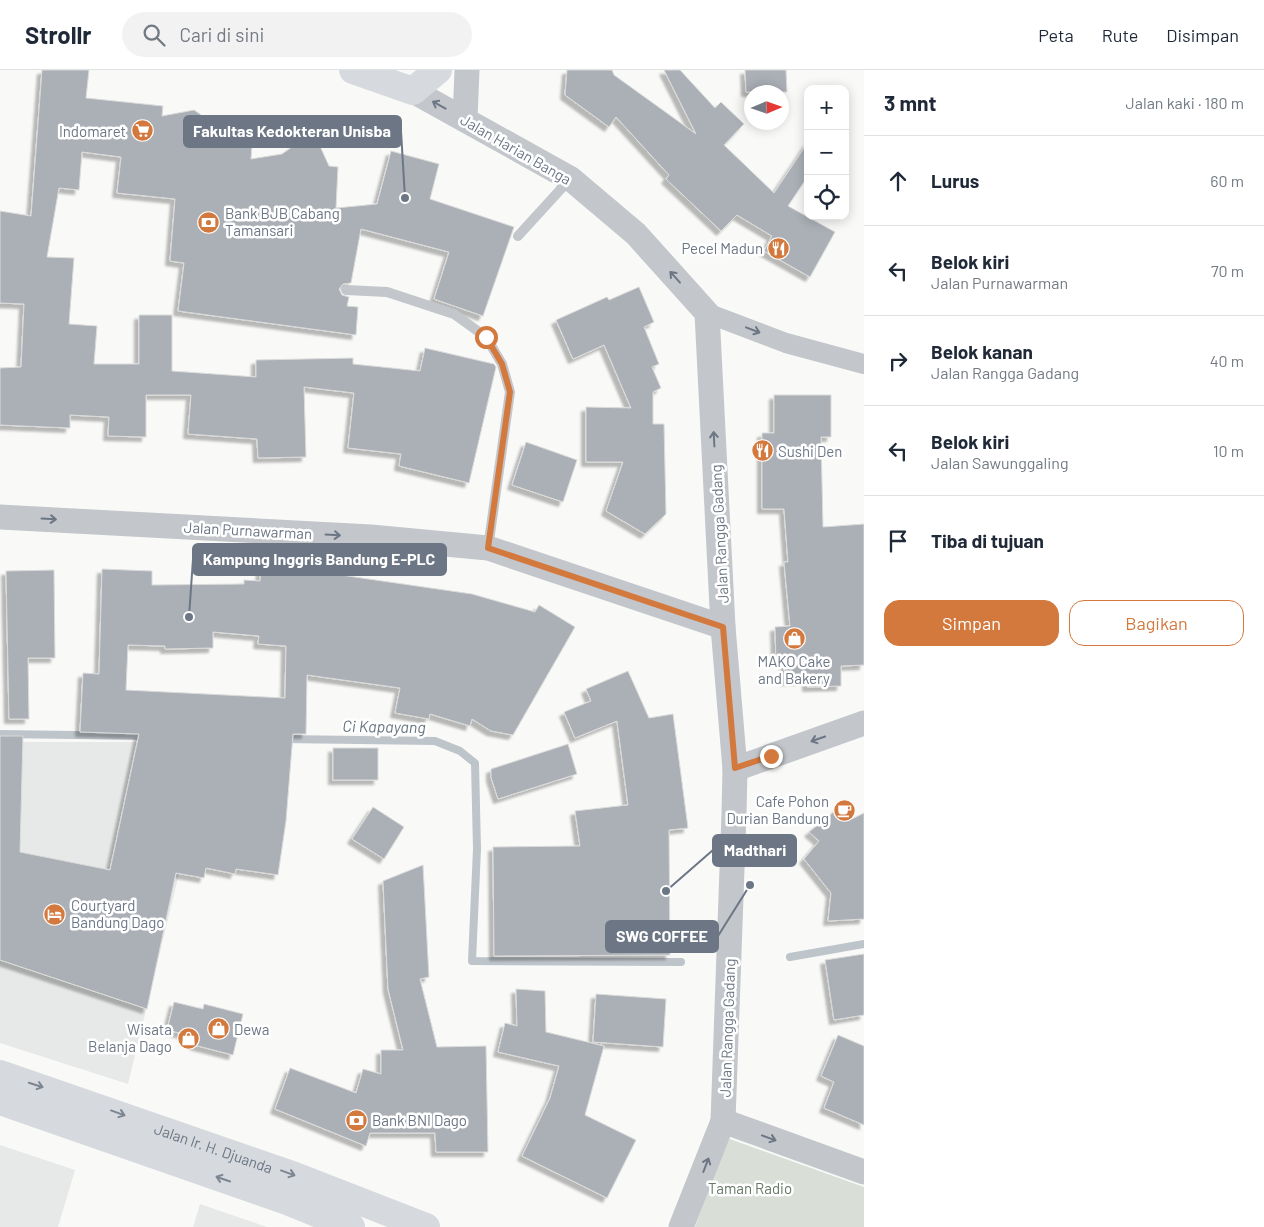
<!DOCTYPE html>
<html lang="id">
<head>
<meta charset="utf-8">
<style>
  :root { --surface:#fff; --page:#f2f2f3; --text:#1f2937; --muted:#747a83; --line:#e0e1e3; --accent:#d3793e }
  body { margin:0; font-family:Barlow,sans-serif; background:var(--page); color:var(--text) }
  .controls { position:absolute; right:15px; top:15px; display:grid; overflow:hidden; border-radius:10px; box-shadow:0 2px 12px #0003 }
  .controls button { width:45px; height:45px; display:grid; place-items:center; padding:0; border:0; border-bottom:1px solid var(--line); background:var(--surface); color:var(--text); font:25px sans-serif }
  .compass { position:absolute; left:744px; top:15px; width:45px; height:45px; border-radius:50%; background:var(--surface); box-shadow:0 2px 12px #0003; rotate:88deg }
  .stop { position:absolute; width:15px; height:15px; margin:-11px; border:4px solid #d3793e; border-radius:50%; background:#fff }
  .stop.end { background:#d3793e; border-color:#fff; box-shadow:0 1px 5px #0008 }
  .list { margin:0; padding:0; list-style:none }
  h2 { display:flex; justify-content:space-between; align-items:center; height:65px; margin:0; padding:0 20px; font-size:21px }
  h2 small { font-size:16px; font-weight:400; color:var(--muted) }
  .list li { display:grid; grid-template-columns:32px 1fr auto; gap:15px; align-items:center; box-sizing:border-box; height:90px; padding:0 20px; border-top:1px solid var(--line) }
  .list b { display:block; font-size:19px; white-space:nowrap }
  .list p { margin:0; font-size:16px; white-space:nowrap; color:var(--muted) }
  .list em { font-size:16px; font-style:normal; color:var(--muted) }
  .actions { display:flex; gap:10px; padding:15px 20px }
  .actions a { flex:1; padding:11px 0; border:1px solid var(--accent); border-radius:15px; text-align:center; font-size:18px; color:var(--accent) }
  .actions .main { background:var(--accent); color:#fff }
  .icon { flex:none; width:28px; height:28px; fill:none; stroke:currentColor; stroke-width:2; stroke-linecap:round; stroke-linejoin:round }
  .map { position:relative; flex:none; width:864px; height:1157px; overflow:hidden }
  header { display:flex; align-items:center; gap:30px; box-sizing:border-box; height:70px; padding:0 25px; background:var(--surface); border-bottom:1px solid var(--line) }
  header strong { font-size:24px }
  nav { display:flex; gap:28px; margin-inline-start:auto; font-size:18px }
  .search { width:350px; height:45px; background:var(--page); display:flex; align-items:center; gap:12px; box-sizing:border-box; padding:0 18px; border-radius:28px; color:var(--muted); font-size:19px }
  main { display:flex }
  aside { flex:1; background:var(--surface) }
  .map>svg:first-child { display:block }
</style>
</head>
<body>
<header>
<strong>Strollr</strong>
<div class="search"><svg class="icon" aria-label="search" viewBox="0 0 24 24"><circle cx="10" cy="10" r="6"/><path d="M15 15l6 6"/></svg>Cari di sini</div>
<nav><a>Peta</a><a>Rute</a><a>Disimpan</a></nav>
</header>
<main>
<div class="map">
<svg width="864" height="1157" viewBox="0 0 864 1157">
  <defs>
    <filter id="shadow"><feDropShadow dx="-4.5" dy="4.5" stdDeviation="1" flood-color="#0004"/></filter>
  </defs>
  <rect width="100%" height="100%" fill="#f9f9f8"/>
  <g fill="#e7e8e8">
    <path d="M0 672H211L128 1014 0 973Z"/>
    <path d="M0 1075 75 1100 58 1157H0Z"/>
    <path d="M200 1134 267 1157H193Z"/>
  </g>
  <path fill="#d9ded7" d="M727 1068 864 1117V1157H695Z"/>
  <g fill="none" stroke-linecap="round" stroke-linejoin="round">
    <g stroke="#bdc4ca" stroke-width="8">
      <path d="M0 664 149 666"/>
      <path d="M282 669 435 671 460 681 475 693 477 779 472 891 681 892"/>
      <path d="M790 887 864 874"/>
    </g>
  </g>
  <g fill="#abb0b7" stroke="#dbdbda" fill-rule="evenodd" filter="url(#shadow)">
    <path d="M42 0H89L86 28 163 36 162 46 194 40 200 44 204 50 209 70 223 75 252 76 251 89 282 84 299 72 319 74 329 96 338 97 336 138 377 134 391 81 439 94 430 129 514 157 483 246 434 229 449 182 361 159 351 213 343 214 339 219 342 225 349 227 347 236 358 237 356 265 178 241 184 193 170 191 175 129 117 123 121 87 82 82 79 120 59 118 47 187 74 188 69 254 97 256 94 294H139V245H172V301L256 307V290L353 288V294L420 301 425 278 494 294 496 297 469 413 399 396 401 384 348 378 354 323 304 317 306 387 258 388 257 369 188 364 191 325H146V367L108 366 109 347 70 345V358L0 355V298L21 297 24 234 0 233V141L31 146Z"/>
    <path d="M567 0H612L614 5 696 64 664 0H680L715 38 721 32 744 54 724 75 774 123 808 72V106L788 136 835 162 810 207 764 181 772 166 737 145 721 161 666 109 669 105 616 47 609 57 565 25Z"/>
    <path d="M745 0H786L787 22H746Z"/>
    <path d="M639 217 654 252 644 257 659 294 652 297 661 318 653 322V354H664L666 444 645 464 606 441 623 392H586V337L631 338 604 275 573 289 556 250 607 227 609 230Z"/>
    <path d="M774 325H831V367H821L823 457 864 454V595L841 596V616L807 617V610L785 611 784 591H776L775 557 790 556 784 492H788L784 439H762V363H774Z"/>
    <path d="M526 372 577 390 563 432 512 415Z"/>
    <path d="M102 499 152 501V515L244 514V510L260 511 261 500 327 505V503L472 524 535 542 539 535 575 557 513 665 491 661 472 649 470 656 430 644 429 649 395 643 400 618 307 605 306 664H293L286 751 278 805 236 799 235 804 206 798 204 808 176 803 147 939 0 890V666H23L20 782 110 800 139 664 80 662 83 603 99 604ZM213 562 259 566 258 574 286 576 285 628 126 620 128 575 165 576V579L213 578Z"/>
    <path d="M54 500 55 588H28L29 649H9L6 501Z"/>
    <path d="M628 601 649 648 673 644 688 758 669 760 670 885 494 886 493 777 580 776 575 741 628 735 617 651 575 668 564 642 591 631 586 619Z"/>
    <path d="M568 674 577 704 498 729 491 707V699Z"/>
    <rect x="333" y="678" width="45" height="32"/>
    <path d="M841 736 852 749 864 743V849L828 851 831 823 804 789 819 771 809 762Z"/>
    <path d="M373 737 404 757 384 789 352 769Z"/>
    <path d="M423 795 429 907 420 909 437 977 486 976 488 1082H436L435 1063H370L366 1076 275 1039 290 998 356 1023 363 999 381 1004V980H403L388 919 383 811Z"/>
    <path d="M864 884V945L834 950 825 890Z"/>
    <path d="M516 919 545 921 546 962 604 976 585 1045 636 1070 607 1128 522 1086 550 1028 559 996 498 982 505 953 517 956Z"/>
    <path d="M596 924 666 929 663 977 593 972Z"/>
    <path d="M174 932 203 939 204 934 243 944 233 985 194 975 196 967 167 960Z"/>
    <path d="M838 965 864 976V1055L824 1038 834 1012 821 1006Z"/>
  </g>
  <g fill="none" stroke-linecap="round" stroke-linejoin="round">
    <g stroke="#c3c6ca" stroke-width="10">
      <path d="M518 166 570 109"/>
      <path d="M346 220 387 222 454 244 486 267 502 294 510 322 488 478"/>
    </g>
    <path stroke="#c3c6ca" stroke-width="20" d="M707 243 786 273 864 294"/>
    <g stroke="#c3c6ca" stroke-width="25">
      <path d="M413 21 571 109 636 164 707 243 723 557 735 699 734 743 723 1051 681 1157"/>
      <path d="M465 49 467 0"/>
      <path d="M0 447 371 467 488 478 723 557"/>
      <path d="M735 699 864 653"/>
      <path d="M723 1051 864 1102"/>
    </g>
    <path stroke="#d6d9dd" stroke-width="28" d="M353 0 413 21 438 0"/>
    <g stroke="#d6d9dd" stroke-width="28">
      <path id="s1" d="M0 1004 295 1106 426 1157"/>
      <path d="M0 1031 287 1131 351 1157"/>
    </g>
  </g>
  <defs><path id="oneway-shaft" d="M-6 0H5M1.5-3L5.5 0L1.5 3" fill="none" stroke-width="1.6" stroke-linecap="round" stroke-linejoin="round" transform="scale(1.25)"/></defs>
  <g stroke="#6c7685">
    <use href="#oneway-shaft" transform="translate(439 35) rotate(-151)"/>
    <use href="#oneway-shaft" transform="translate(675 207) rotate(-132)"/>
    <use href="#oneway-shaft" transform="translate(753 260) rotate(21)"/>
    <use href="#oneway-shaft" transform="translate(714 369) rotate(-93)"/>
    <use href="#oneway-shaft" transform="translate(49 449) rotate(3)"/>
    <use href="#oneway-shaft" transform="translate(333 465) rotate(3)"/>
    <use href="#oneway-shaft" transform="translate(818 669) rotate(161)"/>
    <use href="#oneway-shaft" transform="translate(769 1068) rotate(20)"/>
    <use href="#oneway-shaft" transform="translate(706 1095) rotate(-69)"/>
  </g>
  <g stroke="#7c8592">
    <use href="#oneway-shaft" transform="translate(36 1015) rotate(18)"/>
    <use href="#oneway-shaft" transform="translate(118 1043) rotate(20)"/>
    <use href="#oneway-shaft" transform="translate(288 1103) rotate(20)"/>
    <use href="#oneway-shaft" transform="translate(223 1109) rotate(-161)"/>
  </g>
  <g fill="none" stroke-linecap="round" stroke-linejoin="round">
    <path stroke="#d3793e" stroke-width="6" d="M486 267 502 294 510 322 488 478 723 557 735 698 771 686"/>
  </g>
  <defs>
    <symbol id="supermarket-disc" viewBox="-11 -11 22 22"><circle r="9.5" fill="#d3793e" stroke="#fff"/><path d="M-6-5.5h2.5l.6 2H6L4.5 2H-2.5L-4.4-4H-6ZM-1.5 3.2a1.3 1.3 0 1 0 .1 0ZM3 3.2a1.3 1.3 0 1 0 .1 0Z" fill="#fff"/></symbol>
    <symbol id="bank-disc" viewBox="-11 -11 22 22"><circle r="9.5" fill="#d3793e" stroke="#fff"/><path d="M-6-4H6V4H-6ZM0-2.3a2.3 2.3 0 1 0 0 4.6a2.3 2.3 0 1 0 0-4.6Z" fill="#fff"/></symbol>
    <symbol id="restaurant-disc" viewBox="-11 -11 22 22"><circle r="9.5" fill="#d3793e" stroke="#fff"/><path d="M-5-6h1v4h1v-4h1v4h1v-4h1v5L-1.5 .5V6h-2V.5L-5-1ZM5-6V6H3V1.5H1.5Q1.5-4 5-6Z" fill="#fff"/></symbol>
    <symbol id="shop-disc" viewBox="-11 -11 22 22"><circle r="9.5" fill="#d3793e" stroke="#fff"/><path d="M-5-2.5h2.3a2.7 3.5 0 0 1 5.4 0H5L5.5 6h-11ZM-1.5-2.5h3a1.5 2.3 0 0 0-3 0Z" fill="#fff"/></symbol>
    <symbol id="cafe-disc" viewBox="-11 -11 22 22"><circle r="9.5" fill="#d3793e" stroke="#fff"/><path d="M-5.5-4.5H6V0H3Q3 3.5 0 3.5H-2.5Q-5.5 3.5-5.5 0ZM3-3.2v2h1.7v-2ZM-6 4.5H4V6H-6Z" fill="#fff"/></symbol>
    <symbol id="hotel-disc" viewBox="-11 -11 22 22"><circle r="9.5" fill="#d3793e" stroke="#fff"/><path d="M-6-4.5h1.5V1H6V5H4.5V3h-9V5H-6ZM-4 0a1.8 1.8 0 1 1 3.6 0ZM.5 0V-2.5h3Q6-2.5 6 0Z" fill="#fff"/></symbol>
  </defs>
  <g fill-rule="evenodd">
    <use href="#supermarket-disc" x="130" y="48" width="25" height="25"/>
    <use href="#bank-disc" x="196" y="140" width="25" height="25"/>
    <use href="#restaurant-disc" x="766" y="166" width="25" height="25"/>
    <use href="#restaurant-disc" x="750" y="368" width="25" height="25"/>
    <use href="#shop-disc" x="782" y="556" width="25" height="25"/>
    <use href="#cafe-disc" x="832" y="728" width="25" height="25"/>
    <use href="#hotel-disc" x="42" y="832" width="25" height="25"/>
    <use href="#shop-disc" x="206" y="946" width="25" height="25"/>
    <use href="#shop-disc" x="176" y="956" width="25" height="25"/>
    <use href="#bank-disc" x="344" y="1038" width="25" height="25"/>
  </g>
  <g text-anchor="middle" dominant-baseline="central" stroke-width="5" stroke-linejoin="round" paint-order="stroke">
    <g font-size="15" fill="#6c7685" stroke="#fff" text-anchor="start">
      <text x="126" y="61" text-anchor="end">Indomaret</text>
      <text x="225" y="143">Bank BJB Cabang<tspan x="225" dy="17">Tamansari</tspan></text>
      <text x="763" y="178" text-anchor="end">Pecel Madun</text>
      <text x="778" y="381">Sushi Den</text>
      <text x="794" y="591" text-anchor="middle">MAKO Cake<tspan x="794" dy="17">and Bakery</tspan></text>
      <text x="829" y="731" text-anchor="end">Cafe Pohon<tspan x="829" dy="17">Durian Bandung</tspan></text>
      <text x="71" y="835">Courtyard<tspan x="71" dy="17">Bandung Dago</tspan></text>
      <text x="172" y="959" text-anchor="end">Wisata<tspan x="172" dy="17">Belanja Dago</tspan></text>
      <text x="234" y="959">Dewa</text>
      <text x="372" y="1050">Bank BNI Dago</text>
    </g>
    <g font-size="15" fill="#6c7685" stroke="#fff">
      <text transform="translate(516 79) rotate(30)">Jalan Harian Banga</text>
      <text transform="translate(248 460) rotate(3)">Jalan Purnawarman</text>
      <text transform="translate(719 464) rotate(-93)">Jalan Rangga Gadang</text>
      <text transform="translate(727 958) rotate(-88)">Jalan Rangga Gadang</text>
      <text stroke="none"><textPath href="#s1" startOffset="226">Jalan Ir. H. Djuanda</textPath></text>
    </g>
    <g font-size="15" fill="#667866" stroke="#fff">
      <text x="750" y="1118">Taman Radio</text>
    </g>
    <g font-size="16" font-style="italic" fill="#677580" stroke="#fff">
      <text transform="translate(384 656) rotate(1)">Ci Kapayang</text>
    </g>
  </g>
  <path fill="none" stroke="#6c7685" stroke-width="2" d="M405 128L401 61M189 547L193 489M666 821L713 780M750 815L718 866"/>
  <g fill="#6c7685" stroke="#fff" stroke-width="2">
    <circle cx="405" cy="128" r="5"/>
    <circle cx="189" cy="547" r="5"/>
    <circle cx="666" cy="821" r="5"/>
    <circle cx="750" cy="815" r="5"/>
  </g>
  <g fill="#6c7685" stroke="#6c7685" stroke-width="2">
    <rect x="184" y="46" width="217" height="31" rx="5"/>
    <rect x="193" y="474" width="253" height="31" rx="5"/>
    <rect x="713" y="765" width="83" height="31" rx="5"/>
    <rect x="606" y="851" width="112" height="31" rx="5"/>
  </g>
  <g font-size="16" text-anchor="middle" font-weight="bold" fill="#fff">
    <text x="292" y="67">Fakultas Kedokteran Unisba</text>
    <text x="319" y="495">Kampung Inggris Bandung E-PLC</text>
    <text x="755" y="786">Madthari</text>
    <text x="662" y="872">SWG COFFEE</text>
  </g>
</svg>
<div class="controls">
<button>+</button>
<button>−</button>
<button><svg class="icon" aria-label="locate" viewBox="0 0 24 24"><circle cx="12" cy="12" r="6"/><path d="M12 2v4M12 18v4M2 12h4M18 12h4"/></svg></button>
</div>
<svg class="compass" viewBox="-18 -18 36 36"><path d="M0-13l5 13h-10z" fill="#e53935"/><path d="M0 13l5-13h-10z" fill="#747a83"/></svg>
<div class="stop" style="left:486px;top:267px"></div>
<div class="stop end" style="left:771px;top:686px"></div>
</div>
<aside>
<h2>3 mnt<small>Jalan kaki · 180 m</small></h2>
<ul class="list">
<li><svg class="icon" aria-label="ahead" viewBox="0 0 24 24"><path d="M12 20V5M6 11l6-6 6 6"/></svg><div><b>Lurus</b></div><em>60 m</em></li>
<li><svg class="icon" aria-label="left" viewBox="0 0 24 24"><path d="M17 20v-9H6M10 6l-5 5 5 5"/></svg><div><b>Belok kiri</b><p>Jalan Purnawarman</p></div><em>70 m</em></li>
<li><svg class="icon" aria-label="right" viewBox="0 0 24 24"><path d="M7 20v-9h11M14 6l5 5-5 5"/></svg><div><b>Belok kanan</b><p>Jalan Rangga Gadang</p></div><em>40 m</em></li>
<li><svg class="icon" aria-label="left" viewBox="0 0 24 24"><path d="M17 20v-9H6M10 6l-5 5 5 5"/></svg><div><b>Belok kiri</b><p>Jalan Sawunggaling</p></div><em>10 m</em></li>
<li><svg class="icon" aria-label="arrive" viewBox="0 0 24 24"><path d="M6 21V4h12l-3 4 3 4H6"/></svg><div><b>Tiba di tujuan</b></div></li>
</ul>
<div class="actions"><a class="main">Simpan</a><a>Bagikan</a></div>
</aside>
</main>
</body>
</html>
